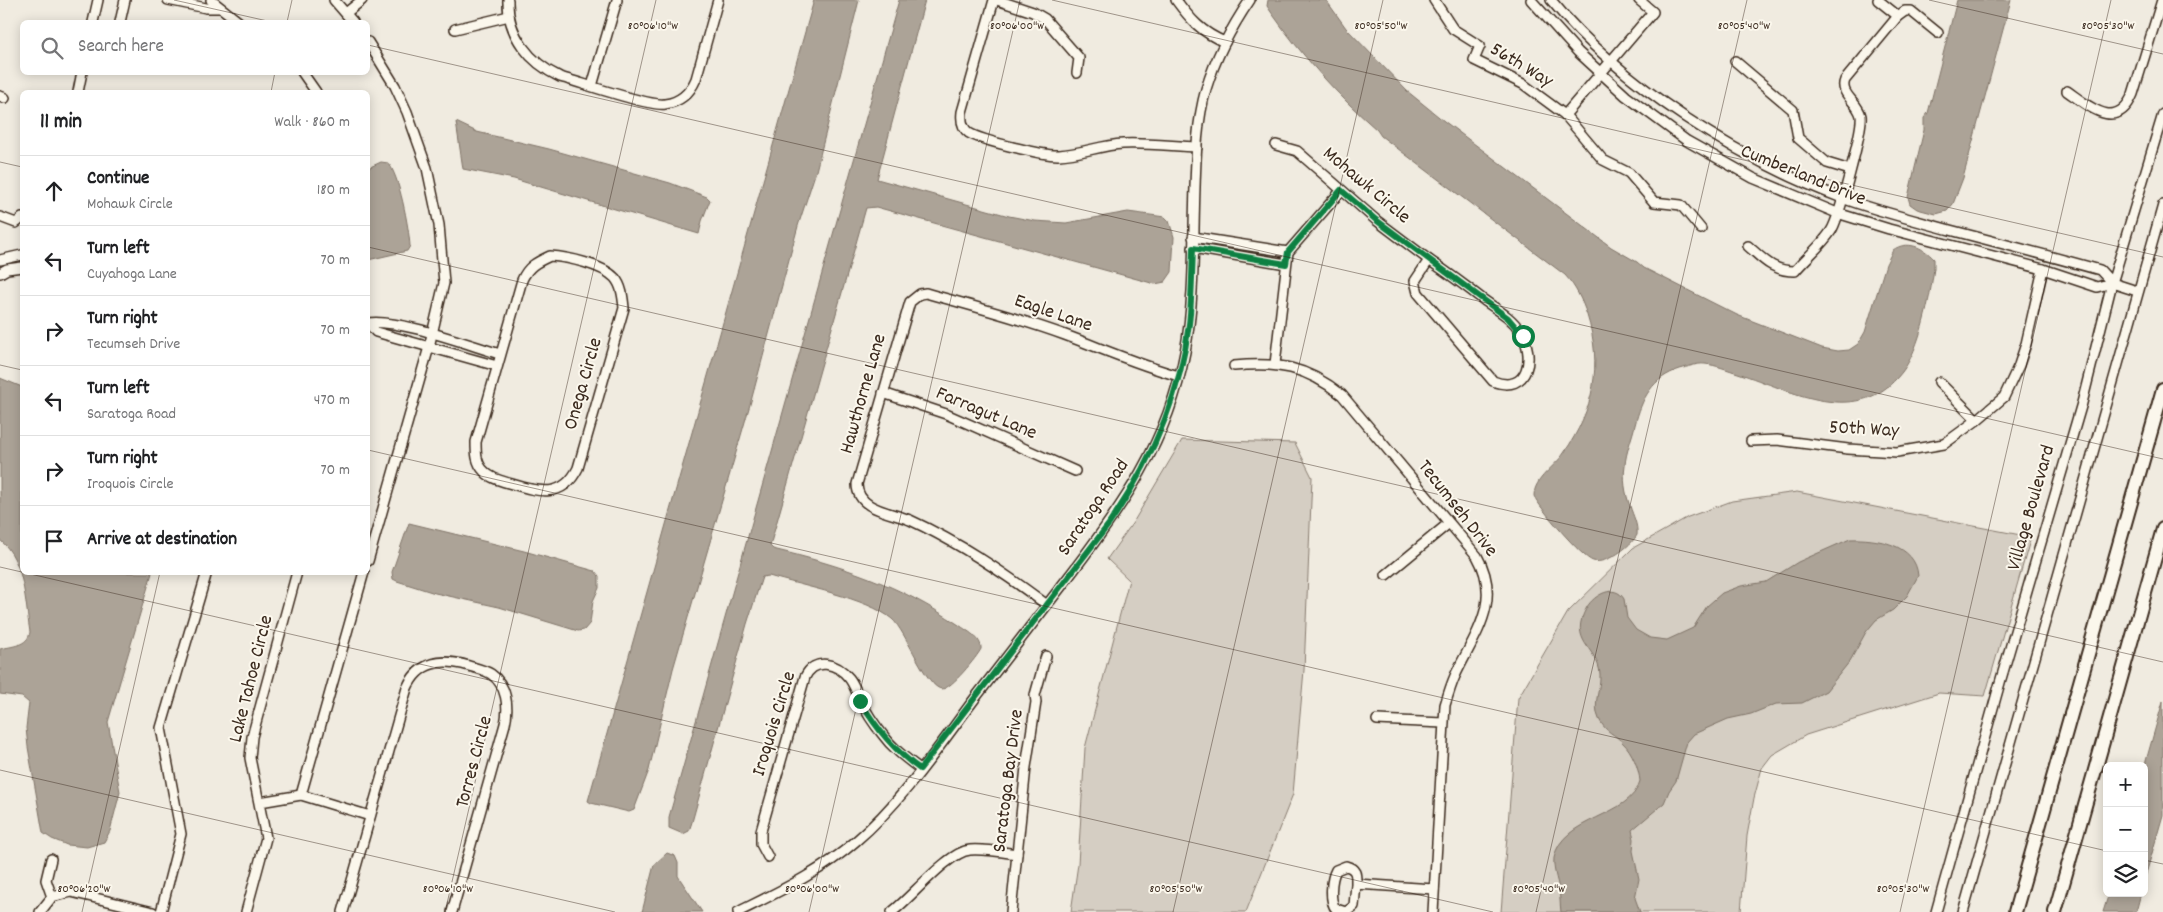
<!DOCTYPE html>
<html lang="en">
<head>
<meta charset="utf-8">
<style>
  :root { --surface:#fff; --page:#f2f2f2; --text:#202124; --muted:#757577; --line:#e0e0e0 }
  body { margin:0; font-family:Dekko,sans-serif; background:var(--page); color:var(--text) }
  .controls { position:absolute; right:15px; bottom:15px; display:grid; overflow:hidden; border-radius:8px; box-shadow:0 2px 12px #0003 }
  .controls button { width:45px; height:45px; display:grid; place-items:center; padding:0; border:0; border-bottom:1px solid var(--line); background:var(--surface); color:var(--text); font:25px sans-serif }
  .stop { position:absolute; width:15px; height:15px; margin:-11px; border:4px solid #0b8043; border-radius:50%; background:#fff }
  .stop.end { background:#0b8043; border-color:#fff; box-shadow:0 1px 5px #0008 }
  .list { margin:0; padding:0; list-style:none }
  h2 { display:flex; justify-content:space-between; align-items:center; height:65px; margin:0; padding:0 20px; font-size:21px }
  h2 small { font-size:16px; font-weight:400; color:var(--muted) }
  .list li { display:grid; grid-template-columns:32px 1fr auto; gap:15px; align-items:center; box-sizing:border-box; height:70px; padding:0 20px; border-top:1px solid var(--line) }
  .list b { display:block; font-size:19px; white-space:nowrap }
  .list p { margin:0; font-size:16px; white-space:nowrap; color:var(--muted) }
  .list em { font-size:16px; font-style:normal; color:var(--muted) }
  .icon { flex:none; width:28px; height:28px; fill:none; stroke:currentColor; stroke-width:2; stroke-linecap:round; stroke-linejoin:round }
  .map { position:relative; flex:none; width:2163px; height:912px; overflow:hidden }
  .search { position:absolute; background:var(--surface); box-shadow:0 2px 12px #0003; left:20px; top:20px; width:350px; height:55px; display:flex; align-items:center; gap:12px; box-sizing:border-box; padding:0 18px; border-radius:8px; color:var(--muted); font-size:19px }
  .panel { position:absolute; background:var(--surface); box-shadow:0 2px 12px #0003; left:20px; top:90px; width:350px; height:485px; border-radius:8px }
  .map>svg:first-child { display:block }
</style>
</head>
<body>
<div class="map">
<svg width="2163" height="912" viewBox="0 0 2163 912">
  <rect width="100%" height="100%" fill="#f0ebe0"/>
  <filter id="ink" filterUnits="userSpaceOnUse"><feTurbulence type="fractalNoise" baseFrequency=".02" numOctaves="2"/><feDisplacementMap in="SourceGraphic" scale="10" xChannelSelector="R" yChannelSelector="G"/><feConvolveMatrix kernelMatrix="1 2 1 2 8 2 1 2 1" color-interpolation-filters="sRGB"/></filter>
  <g filter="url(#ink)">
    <g fill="#d5cec3" stroke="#887c70">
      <path d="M1182 440 1295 443 1312 477 1304 670 1293 794 1246 912H1071L1078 864 1085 748 1129 580 1107 559 1134 521Z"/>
      <path d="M1797 492 2031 537 1985 696 1939 693 1806 735 1772 755 1762 768 1754 798 1747 836 1741 912H1501L1518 698 1568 612 1633 548 1688 517 1732 501Z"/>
    </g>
    <g fill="#aca397" stroke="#7f7367">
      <path d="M814 0H859L816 171 798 226 751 401 673 669 649 770 634 810 629 812 591 803 588 801Z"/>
      <path d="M899 0H925L877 179 1009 216 1035 221 1066 223 1128 212 1165 217 1169 221 1174 237 1172 272 1165 282 1155 284 876 207 866 208 770 546 773 549C843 566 898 584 959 625 967 631 982 638 981 649 977 657 951 689 942 689 927 689 906 631 892 619 867 598 802 586 769 576L762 577 747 624 692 822 689 831 683 834 669 828V817Z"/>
      <path d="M1268 0H1326L1346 28 1407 91 1444 121 1611 247 1637 262 1644 268 1737 315 1822 348 1838 351 1849 350 1858 344 1865 332 1886 264 1893 250C1907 240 1923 247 1934 259V268C1930 298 1920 349 1902 372 1858 429 1792 391 1738 373 1728 370 1716 365 1705 364 1697 363 1688 367 1680 369 1652 378 1642 398 1635 425 1632 438 1626 452 1625 465 1623 479 1625 493 1630 506 1633 516 1638 524 1637 535 1631 546 1606 565 1593 561 1582 558 1539 507 1534 496 1534 478 1555 467 1564 453 1594 409 1603 366 1587 315 1582 300 1576 287 1565 275L1381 136 1377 130C1338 96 1301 55 1271 12L1267 6Z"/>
      <path d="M1957 0H2011L1963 178 1953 204 1947 211 1936 214 1917 209 1910 204 1908 197 1924 130V118L1928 113Z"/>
      <path d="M456 122 477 132 549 149 670 183 707 197 710 200 702 221 699 234 514 179 463 169Z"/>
      <path d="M381 162 388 163C399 174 409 228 410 246L407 251 368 260V168Z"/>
      <path d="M0 378 22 387V572L152 573 108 722 120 792 110 831 104 842 87 847 67 845 52 839 43 833 28 747 26 728 29 703 22 697 0 694V649C12 646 28 646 30 632 25 602 25 561 0 540Z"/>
      <path d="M409 523 524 551 595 571 599 576V588L593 601 590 623 584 630 578 631 499 607 435 593 397 581 393 579 392 572Z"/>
      <path d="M1850 539C1876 538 1916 544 1918 576L1907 596 1893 610 1876 620 1866 632 1850 661 1826 691 1802 703 1776 704 1751 714 1728 719 1694 734 1687 742 1676 781 1669 791 1664 803 1632 830 1634 839 1633 851 1639 879 1635 898 1640 912H1561C1560 904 1560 896 1559 889 1557 879 1553 869 1554 858 1562 816 1631 818 1640 781 1639 769 1632 751 1623 743 1614 733 1606 733 1599 719 1592 703 1601 690 1600 674 1598 647 1567 642 1587 607 1594 595 1615 583 1624 599L1627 618 1636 630 1650 638 1667 640 1693 628 1707 606 1722 593 1741 586 1766 582 1798 562Z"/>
      <path d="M2163 701V815L2144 881V768Z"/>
      <path d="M667 853 675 856 678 863V876L702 912H642L654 865Z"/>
      <path d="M2109 893H2141L2136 912H2103Z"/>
    </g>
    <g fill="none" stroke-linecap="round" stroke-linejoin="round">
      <defs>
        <g id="minor">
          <path d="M168 0 206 8H220"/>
          <path d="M211 0 239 22"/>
          <path d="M334 0 353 22"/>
          <path d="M508 0C507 35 530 63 560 77 579 82 650 107 665 104 680 102 690 93 696 79L718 0"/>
          <path d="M994 0 962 112C961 120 962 128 969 133 980 140 1045 156 1059 155 1081 154 1101 145 1123 144 1148 143 1172 146 1197 147"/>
          <path d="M997 0 1033 12 1045 19 1079 58 1077 73"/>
          <path d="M1176 0C1190 19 1202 33 1225 42"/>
          <path d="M1434 0 1453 29 1480 46 1474 60 1523 84 1565 115 1603 160 1629 173 1654 202 1681 205 1701 229"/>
          <path d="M1531 0 1578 52 1626 96 1687 141 1753 178 1837 213 1889 229 2043 269 2097 287 2112 283 2137 291"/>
          <path d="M1551 0C1622 86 1738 159 1842 198 1877 211 1914 220 1950 230 2000 243 2050 256 2100 270L2112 283"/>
          <path d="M1878 0 1898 16"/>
          <path d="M346 13 362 0"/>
          <path d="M93 22 98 0"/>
          <path d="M120 22 125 0"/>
          <path d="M455 29 509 16"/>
          <path d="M368 42 395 86 407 112 427 168 439 225 444 283 429 347 368 561"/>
          <path d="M1735 61 1793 110 1798 138 1827 163 1850 170"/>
          <path d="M302 72 316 92"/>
          <path d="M592 86 617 0"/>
          <path d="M2067 91C2090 107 2117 132 2133 94L2162 0"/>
          <path d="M78 92 82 72"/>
          <path d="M0 96 5 98"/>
          <path d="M1565 115 1653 12 1639 0"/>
          <path d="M1276 145 1297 151 1376 220 1429 260"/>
          <path d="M0 217 16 223 22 218"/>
          <path d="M1193 237 1288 252"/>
          <path d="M1748 246C1764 260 1773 271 1795 271 1806 258 1822 245 1831 231 1839 219 1863 128 1861 116 1858 102 1839 94 1845 80L1898 16 1905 11H1911L1938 33"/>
          <path d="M1193 248 1286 264"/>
          <path d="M550 256C568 257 603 265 615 278 622 286 623 298 624 308L578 468C563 499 539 492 512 484 502 481 491 479 484 471 476 463 476 453 476 442L522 280C528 266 537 262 550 256Z"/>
          <path d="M0 260 22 255"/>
          <path d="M1429 260C1448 273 1467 287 1485 301 1498 310 1512 318 1520 331 1536 355 1529 395 1493 381L1418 293 1415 281Z"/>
          <path d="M0 273 7 269 22 267"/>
          <path d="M368 323 376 332 497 366"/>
          <path d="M368 323C397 318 469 345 500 354"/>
          <path d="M1275 364 1288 252 1341 191"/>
          <path d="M1234 366C1278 362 1306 366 1342 395L1477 556C1503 602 1474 635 1455 676 1451 685 1448 695 1445 705L1433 912"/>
          <path d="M1939 382 1977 420"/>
          <path d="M883 393 946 414 1075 471"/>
          <path d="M1751 441 1777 440 1848 449 1897 452 1944 444 1977 420 2004 397 2019 365 2026 344 2043 269"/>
          <path d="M1386 575 1449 523"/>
          <path d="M1047 605C1003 572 960 543 910 520 891 512 857 510 857 484L910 302 920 294 926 293C972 306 1019 318 1065 335 1103 349 1139 365 1179 376"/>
          <path d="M1377 720 1443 723"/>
          <path d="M301 795 364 572"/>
          <path d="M260 802 301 795 370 816"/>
          <path d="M768 857 761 844V831L805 677C815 657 837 663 849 678 854 684 856 692 860 699 866 712 874 724 883 735 893 749 907 759 920 769"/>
          <path d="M1356 884C1356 875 1357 869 1346 866L1336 870C1331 879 1329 902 1336 909L1346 912 1354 906 1356 884 1434 889"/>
          <path d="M52 897 71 892 153 912"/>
          <path d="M40 912 52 897 46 880 51 859"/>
          <path d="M161 912 181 834 161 728 207 572"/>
          <path d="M246 912 266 838 250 758 252 737 297 572"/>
          <path d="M343 912 407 688C419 661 442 658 469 666 476 668 485 670 491 674 507 685 509 707 505 724L452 912"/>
          <path d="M738 912C780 891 821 872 856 841 904 800 941 743 979 693 1008 655 1038 617 1067 579 1122 507 1168 443 1185 352 1195 298 1193 242 1195 187 1196 154 1197 121 1206 89 1216 56 1231 28 1250 0"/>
          <path d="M892 912C912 897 948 852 970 850 985 849 1002 852 1017 854"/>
          <path d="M1011 912 1026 767 1036 702 1035 695 1046 656"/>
          <path d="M1936 912 2001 679 2082 403 2112 283 2163 114"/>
          <path d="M1963 912 2163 205"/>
        </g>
        <g id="highway">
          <path d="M2015 912 2163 389"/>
          <path d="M2055 912 2163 529"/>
        </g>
      </defs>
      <use href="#minor" stroke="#3b2a1e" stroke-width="12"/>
      <use href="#highway" stroke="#3b2a1e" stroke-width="16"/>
      <use href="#minor" stroke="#fbf7ec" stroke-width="9"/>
      <use href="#highway" stroke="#fbf7ec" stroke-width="12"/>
    </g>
  </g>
  <g fill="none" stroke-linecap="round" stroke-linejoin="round" filter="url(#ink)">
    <path stroke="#0b8043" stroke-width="6" d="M860 701C876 728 894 751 920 769L1109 524C1150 464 1180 398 1189 324 1192 299 1192 273 1193 248L1286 264 1288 252 1341 190 1376 220 1508 318 1523 336"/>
  </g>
  <path fill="none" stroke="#3b2a1e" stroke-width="1" stroke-opacity="0.45" d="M174 0 272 22M1052 0 2163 257M1929 0 2163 54M287 22 292 0M368 45 2163 459M271 92 275 72M0 162 22 167M368 247 2163 662M0 365 22 370M368 450 2107 851M0 567 1493 912M0 770 615 912M2144 860 2163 864M82 912 160 572M445 912 656 0M809 912 1020 0M1173 912 1383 0M1536 912 1747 0M1900 912 2111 0"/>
  <g text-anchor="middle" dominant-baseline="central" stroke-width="4" stroke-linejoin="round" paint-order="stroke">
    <g font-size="20" fill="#3b2a1e" stroke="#fbf7ec">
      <text transform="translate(1521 66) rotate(31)">56th Way</text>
      <text transform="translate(1803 176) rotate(22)">Cumberland Drive</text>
      <text transform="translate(1366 186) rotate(40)">Mohawk Circle</text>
      <text transform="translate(1053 314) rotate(19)">Eagle Lane</text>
      <text transform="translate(584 384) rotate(-74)">Onega Circle</text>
      <text transform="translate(864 394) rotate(-74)">Hawthorne Lane</text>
      <text transform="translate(986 414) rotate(23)">Farragut Lane</text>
      <text transform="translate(1864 430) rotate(3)">50th Way</text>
      <text transform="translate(1094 508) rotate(-56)">Saratoga Road</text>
      <text transform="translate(2032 508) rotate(-74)">Village Boulevard</text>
      <text transform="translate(1457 509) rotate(52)">Tecumseh Drive</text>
      <text transform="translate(252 679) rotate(-76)">Lake Tahoe Circle</text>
      <text transform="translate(775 724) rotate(-73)">Iroquois Circle</text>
      <text transform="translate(475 762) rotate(-75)">Torres Circle</text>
      <text transform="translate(1009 781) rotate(-83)">Saratoga Bay Drive</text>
    </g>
  </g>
  <g font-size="12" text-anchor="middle" fill="#3b2a1e" stroke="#fbf7ec" stroke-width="4" stroke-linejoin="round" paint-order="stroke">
    <text x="653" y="29">80°06'10"W</text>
    <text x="1017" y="29">80°06'00"W</text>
    <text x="1381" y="29">80°05'50"W</text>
    <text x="1744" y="29">80°05'40"W</text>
    <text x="2108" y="29">80°05'30"W</text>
    <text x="84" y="892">80°06'20"W</text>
    <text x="448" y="892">80°06'10"W</text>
    <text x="812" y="892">80°06'00"W</text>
    <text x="1176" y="892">80°05'50"W</text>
    <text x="1539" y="892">80°05'40"W</text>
    <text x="1903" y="892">80°05'30"W</text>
  </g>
</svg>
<div class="controls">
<button>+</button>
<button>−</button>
<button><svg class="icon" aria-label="layers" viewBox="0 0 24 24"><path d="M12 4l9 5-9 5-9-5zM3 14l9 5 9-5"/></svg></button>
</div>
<div class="stop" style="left:1523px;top:336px"></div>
<div class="stop end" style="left:860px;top:701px"></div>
<div class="search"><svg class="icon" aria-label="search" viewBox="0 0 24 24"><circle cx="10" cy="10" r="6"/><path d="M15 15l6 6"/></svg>Search here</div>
<section class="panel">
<h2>11 min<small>Walk · 860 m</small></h2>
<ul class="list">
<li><svg class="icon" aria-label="ahead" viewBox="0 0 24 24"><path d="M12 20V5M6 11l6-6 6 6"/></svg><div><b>Continue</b><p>Mohawk Circle</p></div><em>180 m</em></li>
<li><svg class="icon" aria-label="left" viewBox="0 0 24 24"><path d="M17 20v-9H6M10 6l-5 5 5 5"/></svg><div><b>Turn left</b><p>Cuyahoga Lane</p></div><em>70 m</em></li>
<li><svg class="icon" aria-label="right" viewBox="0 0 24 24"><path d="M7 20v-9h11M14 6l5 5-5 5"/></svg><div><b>Turn right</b><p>Tecumseh Drive</p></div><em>70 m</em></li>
<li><svg class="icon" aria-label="left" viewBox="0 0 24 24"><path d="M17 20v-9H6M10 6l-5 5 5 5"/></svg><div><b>Turn left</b><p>Saratoga Road</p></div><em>470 m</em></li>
<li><svg class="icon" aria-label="right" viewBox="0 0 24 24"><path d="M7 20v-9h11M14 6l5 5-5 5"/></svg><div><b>Turn right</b><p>Iroquois Circle</p></div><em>70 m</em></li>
<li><svg class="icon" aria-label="arrive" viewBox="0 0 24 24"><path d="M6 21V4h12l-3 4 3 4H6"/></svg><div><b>Arrive at destination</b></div></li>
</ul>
</section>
</div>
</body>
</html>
